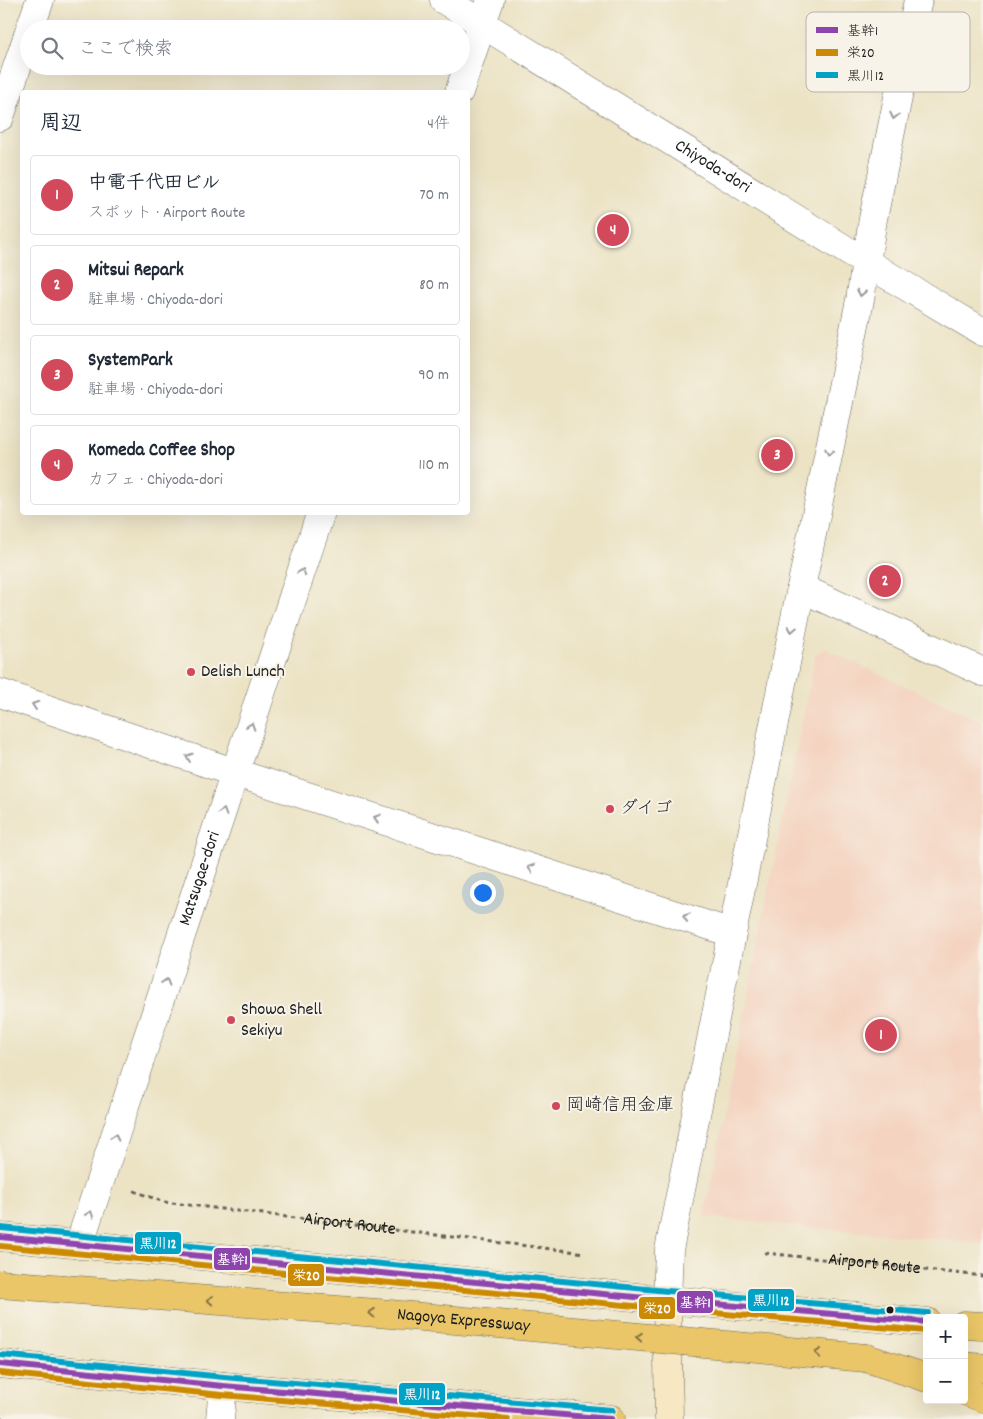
<!DOCTYPE html>
<html lang="ja">
<head>
<meta charset="utf-8">
<style>
  :root { --surface:#fff; --page:#f2f2f3; --text:#1f2937; --muted:#747a83; --line:#e0e1e3; --accent:#d1495b }
  body { margin:0; font-family:Dekko,"Klee One",sans-serif; background:var(--page); color:var(--text) }
  .controls { position:absolute; right:15px; bottom:15px; display:grid; overflow:hidden; border-radius:5px; box-shadow:0 5px 20px #0002 }
  .controls button { width:45px; height:45px; display:grid; place-items:center; padding:0; border:0; border-bottom:1px solid var(--line); background:var(--surface); color:var(--text); font:25px sans-serif }
  .you { position:absolute; left:482px; top:892px; width:18px; height:18px; margin:-12px; border:4px solid #fff; border-radius:50%; background:#1a73e8; box-shadow:0 0 0 8px #1a73e833 }
  .badge { display:grid; place-items:center; width:32px; height:32px; border-radius:50%; background:var(--accent); color:#fff; font-size:16px; font-weight:700 }
  .pin { position:absolute; translate:-50% -50%; border:2px solid #fff; box-shadow:0 1px 5px #0006 }
  .list { margin:0; padding:0; list-style:none }
  h2 { display:flex; justify-content:space-between; align-items:center; height:65px; margin:0; padding:0 20px; font-size:21px }
  h2 small { font-size:16px; font-weight:400; color:var(--muted) }
  .list li { display:grid; grid-template-columns:32px 1fr auto; gap:15px; align-items:center; box-sizing:border-box; height:80px; margin:0 10px 10px; padding:0 10px; border:1px solid var(--line); border-radius:5px }
  .list b { display:block; font-size:19px; white-space:nowrap }
  .list p { margin:0; font-size:16px; white-space:nowrap; color:var(--muted) }
  .list em { font-size:16px; font-style:normal; color:var(--muted) }
  .icon { flex:none; width:28px; height:28px; fill:none; stroke:currentColor; stroke-width:2; stroke-linecap:round; stroke-linejoin:round }
  .map { position:relative; flex:none; width:983px; height:1419px; overflow:hidden }
  .search { position:absolute; background:var(--surface); box-shadow:0 5px 20px #0002; left:20px; top:20px; width:450px; height:55px; display:flex; align-items:center; gap:12px; box-sizing:border-box; padding:0 18px; border-radius:28px; color:var(--muted); font-size:19px }
  .panel { position:absolute; background:var(--surface); box-shadow:0 5px 20px #0002; left:20px; top:90px; width:450px; height:425px; border-radius:5px }
  .map>svg:first-child { display:block }
</style>
</head>
<body>
<div class="map">
<svg width="983" height="1419" viewBox="0 0 983 1419">
  <rect width="100%" height="100%" fill="#f7f3e8"/>
  <filter id="ink" filterUnits="userSpaceOnUse"><feTurbulence type="fractalNoise" baseFrequency=".02" numOctaves="2"/><feDisplacementMap in="SourceGraphic" scale="10" xChannelSelector="R" yChannelSelector="G"/><feConvolveMatrix kernelMatrix="1 2 1 2 8 2 1 2 1" color-interpolation-filters="sRGB"/></filter>
  <filter id="wash" filterUnits="userSpaceOnUse"><feTurbulence type="fractalNoise" baseFrequency=".0096" numOctaves="4" result="noise"/><feDisplacementMap in="SourceGraphic" scale="20" xChannelSelector="R" yChannelSelector="G"/><feGaussianBlur stdDeviation="1.12" result="paint"/><feColorMatrix in="noise" values="0 0 0 0 0 0 0 0 0 0 0 0 0 0 0 0 0 1.4 0 .05"/><feComposite in="paint" operator="in"/></filter>
  <g filter="url(#wash)">
    <rect width="100%" height="100%" fill="#ece3c5"/>
    <path fill="#f4d3c0" d="M825 649 983 722V1244L704 1217 815 656Z"/>
  </g>
  <g filter="url(#ink)">
    <g fill="none" stroke-linecap="round" stroke-linejoin="round">
      <defs>
        <g id="street">
          <path id="s3" d="M444 0 867 263 983 332"/>
          <path d="M30 29 40 0"/>
          <path d="M459 92 490 0"/>
          <path d="M0 117 29 32"/>
          <path d="M801 588 983 672"/>
          <path d="M0 693 236 773 732 933"/>
          <path id="s4" d="M79 1245 321 512"/>
          <path d="M667 1300 669 1250 801 588 860 300 873 219 918 0"/>
          <path d="M220 1419 223 1386"/>
        </g>
        <path id="secondary" d="M667 1300 669 1419"/>
        <g id="primary">
          <path d="M0 1237 667 1300 927 1322"/>
          <path d="M964 1325 983 1326"/>
          <path d="M0 1364 223 1386 611 1419"/>
        </g>
        <g id="highway">
          <path d="M866 1358 927 1378"/>
          <path d="M964 1366 983 1368"/>
          <path d="M964 1391 983 1398"/>
        </g>
      </defs>
      <use href="#street" stroke="#656257" stroke-width="29"/>
      <use href="#secondary" stroke="#656257" stroke-width="29"/>
      <use href="#primary" stroke="#656257" stroke-width="29"/>
      <use href="#highway" stroke="#656257" stroke-width="29"/>
      <g stroke="#656257" stroke-width="3" stroke-dasharray="4 4" stroke-linecap="butt">
        <path id="s1" d="M134 1191 164 1202 585 1253"/>
        <path id="s2" d="M765 1253 983 1276"/>
        <path d="M0 1418 3 1419"/>
      </g>
      <use href="#street" stroke="#fff" stroke-width="28"/>
      <use href="#secondary" stroke="#f7e8c3" stroke-width="28"/>
      <use href="#primary" stroke="#eac669" stroke-width="28"/>
      <use href="#highway" stroke="#eac669" stroke-width="28"/>
      <defs>
        <g id="highway-bridge">
          <path id="s5" d="M0 1284 390 1314 866 1358"/>
        </g>
      </defs>
      <use href="#highway-bridge" stroke="#656257" stroke-width="29" stroke-linecap="butt"/>
      <use href="#highway-bridge" stroke="#eac669" stroke-width="28"/>
      <defs>
        <g id="bus-1">
          <path d="M0 1237 667 1300 927 1322"/>
          <path d="M0 1364 223 1386 611 1419"/>
        </g>
        <g id="bus-2">
          <path d="M0 1246 666 1309 926 1331"/>
          <path d="M0 1373 222 1395 508 1419"/>
        </g>
        <g id="bus-3">
          <path d="M1 1228 668 1291 928 1313"/>
          <path d="M1 1355 224 1377 612 1410"/>
        </g>
      </defs>
      <use href="#bus-1" stroke="#f7f3e8" stroke-width="10"/>
      <use href="#bus-2" stroke="#f7f3e8" stroke-width="10"/>
      <use href="#bus-3" stroke="#f7f3e8" stroke-width="10"/>
      <use href="#bus-1" stroke="#8e44ad" stroke-width="6"/>
      <use href="#bus-2" stroke="#cb8a06" stroke-width="6"/>
      <use href="#bus-3" stroke="#01a2c5" stroke-width="6"/>
    </g>
    <defs><path id="oneway-chevron" d="M-2-3.5L2.5 0L-2 3.5" fill="none" stroke-width="1.6" stroke-linecap="round" stroke-linejoin="round" transform="scale(1.25)"/></defs>
    <g stroke="#999">
      <use href="#oneway-chevron" transform="translate(894 116) rotate(102)"/>
      <use href="#oneway-chevron" transform="translate(861 293) rotate(101)"/>
      <use href="#oneway-chevron" transform="translate(829 452) rotate(102)"/>
      <use href="#oneway-chevron" transform="translate(302 572) rotate(-72)"/>
      <use href="#oneway-chevron" transform="translate(792 629) rotate(101)"/>
      <use href="#oneway-chevron" transform="translate(35 705) rotate(-161)"/>
      <use href="#oneway-chevron" transform="translate(251 726) rotate(-72)"/>
      <use href="#oneway-chevron" transform="translate(189 757) rotate(-161)"/>
      <use href="#oneway-chevron" transform="translate(223 812) rotate(-72)"/>
      <use href="#oneway-chevron" transform="translate(377 818) rotate(-162)"/>
      <use href="#oneway-chevron" transform="translate(531 868) rotate(-162)"/>
      <use href="#oneway-chevron" transform="translate(686 917) rotate(-162)"/>
      <use href="#oneway-chevron" transform="translate(166 982) rotate(-72)"/>
      <use href="#oneway-chevron" transform="translate(115 1137) rotate(-72)"/>
      <use href="#oneway-chevron" transform="translate(90 1214) rotate(-71)"/>
    </g>
    <g stroke="#837142">
      <use href="#oneway-chevron" transform="translate(210 1300) rotate(-176)"/>
      <use href="#oneway-chevron" transform="translate(372 1313) rotate(-176)"/>
      <use href="#oneway-chevron" transform="translate(639 1337) rotate(-175)"/>
      <use href="#oneway-chevron" transform="translate(818 1353) rotate(-175)"/>
    </g>
  </g>
  <g fill="#d1495b" stroke="#f7f3e8" stroke-width="2">
    <circle cx="191" cy="672" r="5"/>
    <circle cx="610" cy="809" r="5"/>
    <circle cx="231" cy="1020" r="5"/>
    <circle cx="556" cy="1106" r="5"/>
  </g>
  <circle fill="#1c1c1c" stroke="#f7f3e8" stroke-width="2" cx="890" cy="1310" r="4.5"/>
  <g text-anchor="middle" dominant-baseline="central" stroke-width="4" stroke-linejoin="round" paint-order="stroke">
    <g font-size="18" fill="#1c1c1c" stroke="#f7f3e8">
      <text stroke="none"><textPath href="#s3" startOffset="316">Chiyoda-dori</textPath></text>
      <text stroke="none"><textPath href="#s4" startOffset="386">Matsugae-dori</textPath></text>
      <text stroke="none"><textPath href="#s1" startOffset="219">Airport Route</textPath></text>
      <text stroke="none"><textPath href="#s2" startOffset="110">Airport Route</textPath></text>
      <text stroke="none"><textPath href="#s5" startOffset="465">Nagoya Expressway</textPath></text>
    </g>
    <g font-size="18" fill="#1c1c1c" stroke="#f7f3e8" text-anchor="start">
      <text x="201" y="672">Delish Lunch</text>
      <text x="620" y="809">ダイゴ</text>
      <text x="241" y="1010">Showa Shell<tspan x="241" dy="21">Sekiyu</tspan></text>
      <text x="566" y="1106">岡崎信用金庫</text>
    </g>
  </g>
  <rect x="806" y="12" width="164" height="80" rx="8" fill="#f7f3e8" stroke="#b5b2ab" stroke-width="1"/>
  <rect x="816" y="27" width="22" height="6" fill="#8e44ad"/>
  <rect x="816" y="49" width="22" height="7" fill="#cb8a06"/>
  <rect x="816" y="72" width="22" height="6" fill="#01a2c5"/>
  <g font-size="14" fill="#1c1c1c">
    <text x="847" y="35">基幹1</text>
    <text x="847" y="57">栄20</text>
    <text x="847" y="80">黒川12</text>
  </g>
  <g stroke="#f7f3e8" stroke-width="2">
    <rect x="134" y="1231" width="48" height="24" rx="5" fill="#01a2c5"/>
    <rect x="213" y="1247" width="38" height="24" rx="5" fill="#8e44ad"/>
    <rect x="287" y="1263" width="38" height="24" rx="5" fill="#cb8a06"/>
    <rect x="747" y="1288" width="48" height="24" rx="5" fill="#01a2c5"/>
    <rect x="676" y="1290" width="38" height="24" rx="5" fill="#8e44ad"/>
    <rect x="638" y="1296" width="38" height="24" rx="5" fill="#cb8a06"/>
    <rect x="398" y="1382" width="48" height="24" rx="5" fill="#01a2c5"/>
  </g>
  <g font-size="14" text-anchor="middle" font-weight="bold" fill="#fff">
    <text x="158" y="1248">黒川12</text>
    <text x="232" y="1264">基幹1</text>
    <text x="306" y="1280">栄20</text>
    <text x="771" y="1305">黒川12</text>
    <text x="695" y="1307">基幹1</text>
    <text x="657" y="1313">栄20</text>
    <text x="422" y="1399">黒川12</text>
  </g>
</svg>
<div class="controls">
<button>+</button>
<button>−</button>
</div>
<div class="you"></div>
<div class="pin badge" style="left:881px;top:1035px">1</div>
<div class="pin badge" style="left:885px;top:581px">2</div>
<div class="pin badge" style="left:777px;top:455px">3</div>
<div class="pin badge" style="left:613px;top:230px">4</div>
<div class="search"><svg class="icon" aria-label="search" viewBox="0 0 24 24"><circle cx="10" cy="10" r="6"/><path d="M15 15l6 6"/></svg>ここで検索</div>
<section class="panel">
<h2>周辺<small>4件</small></h2>
<ul class="list">
<li><span class="badge">1</span><div><b>中電千代田ビル</b><p>スポット · Airport Route</p></div><em>70 m</em></li>
<li><span class="badge">2</span><div><b>Mitsui Repark</b><p>駐車場 · Chiyoda-dori</p></div><em>80 m</em></li>
<li><span class="badge">3</span><div><b>SystemPark</b><p>駐車場 · Chiyoda-dori</p></div><em>90 m</em></li>
<li><span class="badge">4</span><div><b>Komeda Coffee Shop</b><p>カフェ · Chiyoda-dori</p></div><em>110 m</em></li>
</ul>
</section>
</div>
</body>
</html>
